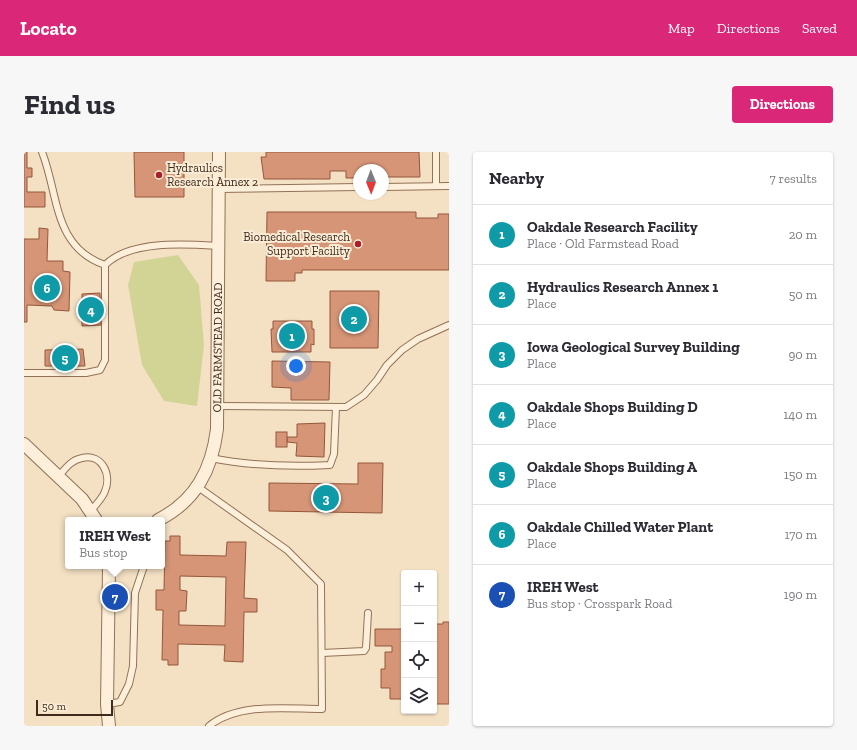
<!DOCTYPE html>
<html lang="en">
<head>
<meta charset="utf-8">
<style>
  :root { --surface:#fff; --page:#f7f7f7; --text:#2b2b33; --muted:#7c7c81; --line:#e1e1e2; --accent:#db2777 }
  body { margin:0; font-family:"Zilla Slab",serif; background:var(--page); color:var(--text) }
  .controls { position:absolute; right:12px; bottom:12px; display:grid; overflow:hidden; border-radius:4px; box-shadow:0 1px 3px #0004 }
  .controls button { width:36px; height:36px; display:grid; place-items:center; padding:0; border:0; border-bottom:1px solid var(--line); background:var(--surface); color:var(--text); font:20px sans-serif }
  .compass { position:absolute; left:329px; top:12px; width:36px; height:36px; border-radius:50%; background:var(--surface); box-shadow:0 1px 3px #0004; rotate:179deg }
  .scale { position:absolute; left:12px; bottom:10px; width:77px; box-sizing:border-box; padding-left:4px; border:2px solid #3f2b1d; border-top:0; font-size:11px; line-height:14px; white-space:nowrap; color:#3f2b1d; -webkit-text-stroke:3px #faecd5; paint-order:stroke }
  .you { position:absolute; left:272px; top:214px; width:14px; height:14px; margin:-10px; border:3px solid #fff; border-radius:50%; background:#1a73e8; box-shadow:0 0 0 6px #1a73e833 }
  .badge { display:grid; place-items:center; width:26px; height:26px; border-radius:50%; background:var(--accent); color:#fff; font-size:13px; font-weight:700 }
  .pin { position:absolute; translate:-50% -50%; border:2px solid #fff; box-shadow:0 1px 4px #0006 }
  .popup { position:absolute; left:41px; top:365px; width:100px; height:52px; box-sizing:border-box; display:grid; place-content:center; border-radius:4px; background:var(--surface); filter:drop-shadow(0 1px 3px #0005); font-size:13px; white-space:nowrap; color:var(--muted) }
  .popup b { font-size:15px; color:var(--text) }
  .popup::after { content:''; position:absolute; left:50%; top:100%; margin-left:-8px; border:8px solid transparent; border-top-color:var(--surface) }
  .list { margin:0; padding:0; list-style:none }
  h2 { display:flex; justify-content:space-between; align-items:center; height:52px; margin:0; padding:0 16px; font-size:17px }
  h2 small { font-size:13px; font-weight:400; color:var(--muted) }
  .list li { display:grid; grid-template-columns:26px 1fr auto; gap:12px; align-items:center; box-sizing:border-box; height:60px; padding:0 16px; border-top:1px solid var(--line) }
  .list b { display:block; font-size:15px; white-space:nowrap }
  .list p { margin:0; font-size:13px; white-space:nowrap; color:var(--muted) }
  .list em { font-size:13px; font-style:normal; color:var(--muted) }
  .icon { flex:none; width:22px; height:22px; fill:none; stroke:currentColor; stroke-width:2; stroke-linecap:round; stroke-linejoin:round }
  .map { position:relative; flex:none; width:425px; height:574px; overflow:hidden; border-radius:4px }
  header { display:flex; align-items:center; gap:24px; box-sizing:border-box; height:56px; padding:0 20px; background:var(--accent); color:#fff }
  header strong { font-size:19px }
  nav { display:flex; gap:22px; margin-inline-start:auto; font-size:14px }
  .intro { display:flex; align-items:center; justify-content:space-between; box-sizing:border-box; height:96px; padding:0 24px }
  h1 { margin:0; font-size:28px }
  .button { padding:10px 18px; border-radius:4px; background:var(--accent); color:#fff; font-size:14px; font-weight:700 }
  main { display:flex; gap:24px; padding:0 24px }
  aside { flex:1; background:var(--surface); border-radius:4px; box-shadow:0 1px 3px #0004 }
  .map>svg:first-child { display:block }
</style>
</head>
<body>
<header>
<strong>Locato</strong>
<nav><a>Map</a><a>Directions</a><a>Saved</a></nav>
</header>
<div class="intro"><h1>Find us</h1><a class="button">Directions</a></div>
<main>
<div class="map">
<svg width="425" height="574" viewBox="0 0 425 574">
  <rect width="100%" height="100%" fill="#f4e1c4"/>
  <path fill="#d2d496" d="M154 103 175 133 180 193 173 254 140 249 118 213 104 133 110 110Z"/>
  <g fill="#d69576" stroke="#94563a" fill-rule="evenodd">
    <path d="M0 0H3V16H8V25H3V40H21V55H0Z"/>
    <path d="M110 0H160V45H111Z"/>
    <path d="M242 0H395L396 25H359V18H335V26H322V19H306V27H240L237 5H242Z"/>
    <path d="M243 60H392V66H414V62H425V118H278V121H271V129H242Z"/>
    <path d="M15 76 24 77 23 109H39V119L46 120 45 159 30 158 28 154 3 153V170H0V87H15Z"/>
    <path d="M306 139H355L354 196H306Z"/>
    <path d="M76 141 77 173 58 174V142Z"/>
    <path d="M249 169H288V177H290V193L287 192V200H248L247 177H249Z"/>
    <path d="M59 197 61 214H21V198Z"/>
    <path d="M248 209 306 210 305 248H267V236L248 235Z"/>
    <path d="M301 271 300 305 272 304 273 291 263 290V285H273V272Z"/>
    <rect x="252" y="280" width="11" height="15"/>
    <path d="M334 311H359L358 361 245 359V331L334 332Z"/>
    <path d="M146 384H156V403L202 404 203 390H222L220 446 233 447V460H220L219 510 200 509 201 493 154 492V513H144V508H138L139 458H132V438H140L141 389H146ZM156 424 202 425 201 474 155 473V459H162L163 439 156 438Z"/>
    <path d="M419 470H425V552H410V477L411 472H419Z"/>
    <path d="M351 477H380V547H366V536H357V517H361V500H368V494H351Z"/>
  </g>
  <g fill="none" stroke-linecap="round" stroke-linejoin="round">
    <defs>
      <g id="service">
        <path d="M18 0C35 43 29 95 81 113"/>
        <path d="M412 0V34"/>
        <path d="M359 35 425 34"/>
        <path d="M194 37 335 35"/>
        <path d="M0 221H62L76 218 81 208V113C106 88 161 92 194 94"/>
        <path d="M193 254 322 255 340 243 353 228 363 213 378 198 394 187 425 173"/>
        <path d="M187 306C226 314 267 315 306 313L310 302 312 255"/>
        <path d="M34 325C41 317 47 308 58 306 78 301 88 323 81 339 79 346 71 353 67 359"/>
        <path d="M174 335 263 398 297 432 298 557C263 557 214 550 185 574"/>
        <path d="M298 501 340 499 342 496 344 461"/>
        <path d="M83 552 96 550 105 532 109 514 111 441 120 414"/>
      </g>
      <g id="minor">
        <path d="M0 292 58 347 72 368"/>
        <path id="s1" d="M134 368C172 349 188 317 193 277L195 0"/>
        <path d="M85 414 83 552 85 574"/>
      </g>
    </defs>
    <use href="#service" stroke="#917158" stroke-width="8"/>
    <use href="#minor" stroke="#917158" stroke-width="14"/>
    <use href="#service" stroke="#fdefd9" stroke-width="6"/>
    <use href="#minor" stroke="#fdefd9" stroke-width="12"/>
  </g>
  <g fill="#a8202d" stroke="#faecd5" stroke-width="1.5">
    <circle cx="135" cy="23" r="4"/>
    <circle cx="334" cy="92" r="4"/>
  </g>
  <g text-anchor="middle" dominant-baseline="central" stroke-width="4" stroke-linejoin="round" paint-order="stroke">
    <g font-size="12" fill="#3f2b1d" stroke="#faecd5" text-anchor="start">
      <text x="143" y="16">Hydraulics<tspan x="143" dy="14">Research Annex 2</tspan></text>
      <text x="326" y="85" text-anchor="end">Biomedical Research<tspan x="326" dy="14">Support Facility</tspan></text>
    </g>
    <g font-size="12" fill="#3f2b1d" stroke="#faecd5">
      <text stroke="none"><textPath href="#s1" startOffset="195">OLD FARMSTEAD ROAD</textPath></text>
    </g>
  </g>
</svg>
<div class="controls">
<button>+</button>
<button>−</button>
<button><svg class="icon" aria-label="locate" viewBox="0 0 24 24"><circle cx="12" cy="12" r="6"/><path d="M12 2v4M12 18v4M2 12h4M18 12h4"/></svg></button>
<button><svg class="icon" aria-label="layers" viewBox="0 0 24 24"><path d="M12 4l9 5-9 5-9-5zM3 14l9 5 9-5"/></svg></button>
</div>
<svg class="compass" viewBox="-18 -18 36 36"><path d="M0-13l5 13h-10z" fill="#e53935"/><path d="M0 13l5-13h-10z" fill="#7c7c81"/></svg>
<div class="scale">50 m</div>
<div class="you"></div>
<div class="pin badge" style="left:268px;top:184px;background:#0f9aa8">1</div>
<div class="pin badge" style="left:330px;top:167px;background:#0f9aa8">2</div>
<div class="pin badge" style="left:302px;top:346px;background:#0f9aa8">3</div>
<div class="pin badge" style="left:67px;top:158px;background:#0f9aa8">4</div>
<div class="pin badge" style="left:41px;top:206px;background:#0f9aa8">5</div>
<div class="pin badge" style="left:23px;top:136px;background:#0f9aa8">6</div>
<div class="pin badge" style="left:91px;top:445px;background:#1a4fb4">7</div>
<div class="popup"><b>IREH West</b>Bus stop</div>
</div>
<aside>
<h2>Nearby<small>7 results</small></h2>
<ul class="list">
<li><span class="badge" style="background:#0f9aa8">1</span><div><b>Oakdale Research Facility</b><p>Place · Old Farmstead Road</p></div><em>20 m</em></li>
<li><span class="badge" style="background:#0f9aa8">2</span><div><b>Hydraulics Research Annex 1</b><p>Place</p></div><em>50 m</em></li>
<li><span class="badge" style="background:#0f9aa8">3</span><div><b>Iowa Geological Survey Building</b><p>Place</p></div><em>90 m</em></li>
<li><span class="badge" style="background:#0f9aa8">4</span><div><b>Oakdale Shops Building D</b><p>Place</p></div><em>140 m</em></li>
<li><span class="badge" style="background:#0f9aa8">5</span><div><b>Oakdale Shops Building A</b><p>Place</p></div><em>150 m</em></li>
<li><span class="badge" style="background:#0f9aa8">6</span><div><b>Oakdale Chilled Water Plant</b><p>Place</p></div><em>170 m</em></li>
<li><span class="badge" style="background:#1a4fb4">7</span><div><b>IREH West</b><p>Bus stop · Crosspark Road</p></div><em>190 m</em></li>
</ul>
</aside>
</main>
</body>
</html>
